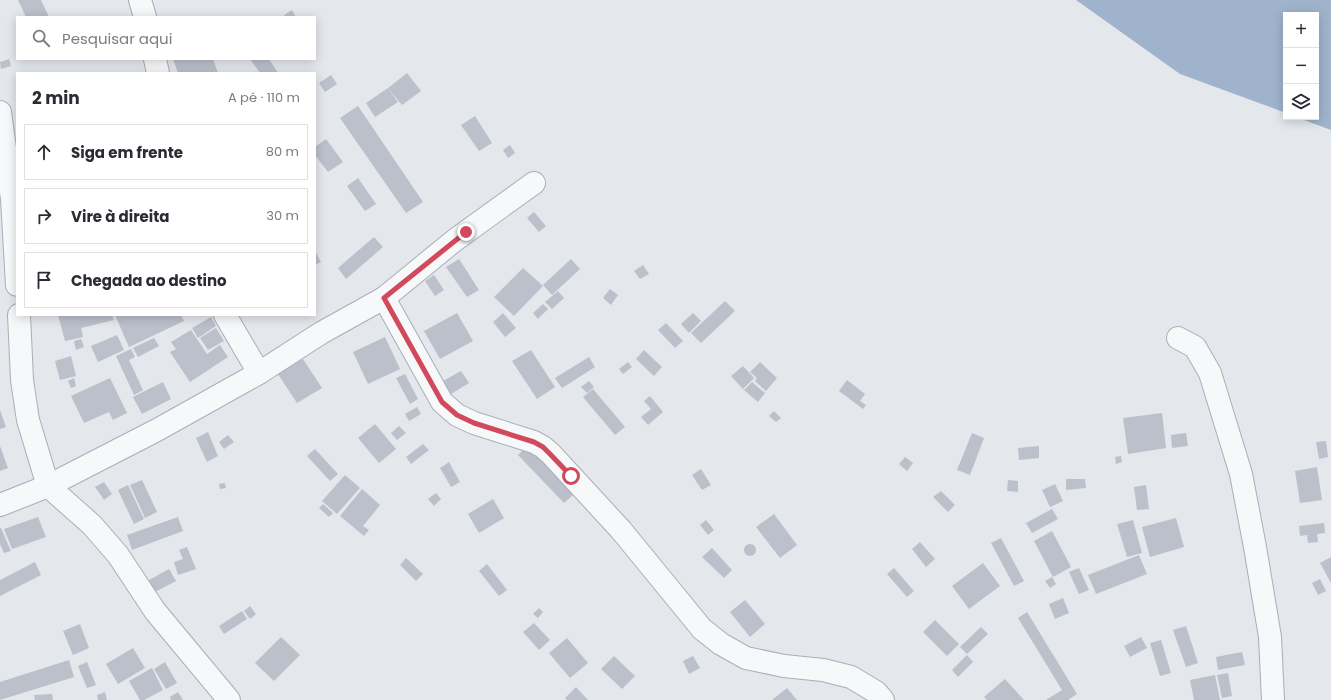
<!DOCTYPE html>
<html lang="pt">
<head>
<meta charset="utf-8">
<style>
  :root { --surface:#fff; --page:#f7f7f7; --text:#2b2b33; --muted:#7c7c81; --line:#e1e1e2 }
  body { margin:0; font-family:Poppins,sans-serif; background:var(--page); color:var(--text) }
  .controls { position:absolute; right:12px; top:12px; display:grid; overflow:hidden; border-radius:0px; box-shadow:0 2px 10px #0003 }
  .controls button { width:36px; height:36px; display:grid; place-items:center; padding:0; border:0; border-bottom:1px solid var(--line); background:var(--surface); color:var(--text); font:20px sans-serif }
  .stop { position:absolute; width:12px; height:12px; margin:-9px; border:3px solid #d1495b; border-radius:50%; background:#fff }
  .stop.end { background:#d1495b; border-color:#fff; box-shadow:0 1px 4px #0008 }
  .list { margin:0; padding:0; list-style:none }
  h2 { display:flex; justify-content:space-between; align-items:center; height:52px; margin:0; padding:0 16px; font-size:17px }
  h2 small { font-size:13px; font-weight:400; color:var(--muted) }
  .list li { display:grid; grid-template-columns:26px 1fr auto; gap:12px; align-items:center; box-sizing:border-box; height:56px; margin:0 8px 8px; padding:0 8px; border:1px solid var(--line); border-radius:0px }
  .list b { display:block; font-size:15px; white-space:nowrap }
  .list em { font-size:13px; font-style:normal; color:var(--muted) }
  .icon { flex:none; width:22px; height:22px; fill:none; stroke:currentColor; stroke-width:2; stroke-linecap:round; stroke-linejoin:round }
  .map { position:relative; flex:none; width:1331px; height:700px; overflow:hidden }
  .search { position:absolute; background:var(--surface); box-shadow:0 2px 10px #0003; left:16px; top:16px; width:300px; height:44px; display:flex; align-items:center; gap:10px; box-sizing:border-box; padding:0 14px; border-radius:0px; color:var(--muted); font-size:15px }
  .panel { position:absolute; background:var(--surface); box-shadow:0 2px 10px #0003; left:16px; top:72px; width:300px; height:244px; border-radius:0px }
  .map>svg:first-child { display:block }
</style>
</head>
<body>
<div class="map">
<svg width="1331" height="700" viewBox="0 0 1331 700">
  <rect width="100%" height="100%" fill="#e4e7ec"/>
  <path fill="#9fb4cc" d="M1076 0H1331V130L1296 117H1316V15H1286V113L1180 74Z"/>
  <g fill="#bbc0ca">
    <path d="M18 0H41L49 17H26Z"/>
    <path d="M292 10 296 17H286L284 15Z"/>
    <path d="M9 59 11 66 1 69 0 62Z"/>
    <path d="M173 59H213L218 73H178Z"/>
    <path d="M250 59H269L278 73H260Z"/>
    <path d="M407 73 421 91 402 105 388 88Z"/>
    <path d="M331 75 337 84 325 92 319 83Z"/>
    <path d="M388 88 398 102 375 117 366 103Z"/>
    <path d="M358 106 423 202 406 213 340 118Z"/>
    <path d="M475 116 492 143 479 151 461 125Z"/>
    <path d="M326 139 343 162 328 172 315 155V147Z"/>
    <path d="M510 145 515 153 508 158 503 150Z"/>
    <path d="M358 178 376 204 365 211 347 186Z"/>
    <path d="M534 212 546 226 539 232 527 218Z"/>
    <path d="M374 237 383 247 346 279 338 268Z"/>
    <path d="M315 251 321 262 315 265Z"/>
    <path d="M459 259 479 290 467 297 446 267Z"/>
    <path d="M571 259 580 269 552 295 543 285Z"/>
    <path d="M643 265 649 274 640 279 634 271Z"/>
    <path d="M523 268 543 286 514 316 494 297Z"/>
    <path d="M434 275 444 290 435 296 425 281Z"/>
    <path d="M610 289 618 295 611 305 603 298Z"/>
    <path d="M558 291 564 298 552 309 545 302Z"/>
    <path d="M725 301 735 311 701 343 691 333Z"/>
    <path d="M543 304 548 309 538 319 533 313Z"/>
    <path d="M457 313 473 341 440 359 424 331Z"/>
    <path d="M503 313 516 328 505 337 493 322Z"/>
    <path d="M693 313 701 321 689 333 681 324Z"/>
    <path d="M58 315H112L114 320 81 328 83 337 65 341Z"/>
    <path d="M115 315H181L184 321 129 347Z"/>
    <path d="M211 317 216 326 198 338 192 328Z"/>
    <path d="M666 323 683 341 675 348 658 330Z"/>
    <path d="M216 328 224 341 208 350 200 338Z"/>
    <path d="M191 330 207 354 220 345 228 357 190 382 170 352 176 349 171 342Z"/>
    <path d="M117 335 124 350 98 362 91 346Z"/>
    <path d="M385 337 400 369 368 384 353 352Z"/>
    <path d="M154 338 159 346 138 357 133 348Z"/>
    <path d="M81 339 84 347 76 350 74 341Z"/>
    <path d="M131 349 135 357 129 360 143 390 134 395 116 356Z"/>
    <path d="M531 350 555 387 537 399 512 361Z"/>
    <path d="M644 350 662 367 654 376 636 359Z"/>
    <path d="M71 356 76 376 60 380 55 361Z"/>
    <path d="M589 357 595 367 562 388 555 378Z"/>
    <path d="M303 359 322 388 297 403 278 374Z"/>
    <path d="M628 362 632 367 623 374 619 369Z"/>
    <path d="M760 362 777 378 766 391 755 381 757 378 750 372Z"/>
    <path d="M743 366 754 378 743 389 731 376Z"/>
    <path d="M461 371 469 383 451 394 443 381Z"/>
    <path d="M405 374 418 399 410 404 396 378Z"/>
    <path d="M74 378 76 386 71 388 68 381Z"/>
    <path d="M110 378 127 413 113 420 109 412 84 423 71 396Z"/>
    <path d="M847 380 865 394 860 401 866 405 863 409 839 391Z"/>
    <path d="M589 381 594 387 587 393 581 387Z"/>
    <path d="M163 382 171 399 142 414 133 397Z"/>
    <path d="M752 382 765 393 758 402 744 390Z"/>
    <path d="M593 389 625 427 615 435 583 397Z"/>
    <path d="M650 396 663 412 648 425 641 417 651 409 644 401Z"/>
    <path d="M417 407 421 414 409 421 405 414Z"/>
    <path d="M0 410 6 427 0 429Z"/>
    <path d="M774 411 781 418 776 422 769 416Z"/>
    <path d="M1162 413 1166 448 1128 454 1123 418Z"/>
    <path d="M375 424 396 449 379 463 358 438Z"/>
    <path d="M399 426 406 433 397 440 391 433Z"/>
    <path d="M208 432 218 456 207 462 196 438Z"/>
    <path d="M972 433 984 438 970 475 957 470Z"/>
    <path d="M1186 433 1188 446 1172 448 1171 435Z"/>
    <path d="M228 435 234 442 224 449 219 442Z"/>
    <path d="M1326 441 1328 457 1319 459 1316 442Z"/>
    <path d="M423 444 429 450 411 464 406 457Z"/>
    <path d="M528 445 574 494 564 503 518 455Z"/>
    <path d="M0 446 8 468 0 471Z"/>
    <path d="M1039 446V458L1019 460 1018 448Z"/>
    <path d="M315 449 338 474 330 481 307 456Z"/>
    <path d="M1121 456 1122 462 1116 464 1115 457Z"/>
    <path d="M905 457 913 463 907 471 899 464Z"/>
    <path d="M449 462 460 482 451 487 440 468Z"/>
    <path d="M1317 467 1322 500 1300 503 1295 471Z"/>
    <path d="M701 469 711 485 702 490 692 475Z"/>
    <path d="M345 475 360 488 337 514 322 501Z"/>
    <path d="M1066 479H1085L1086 488 1066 490Z"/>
    <path d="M142 480 157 512 145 518 130 485Z"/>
    <path d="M1008 480 1018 481V492L1007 491Z"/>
    <path d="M104 482 112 494 104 500 95 487Z"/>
    <path d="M225 483 226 488 220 489 219 484Z"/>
    <path d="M1055 484 1063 501 1050 507 1042 490Z"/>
    <path d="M128 485 144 519 134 524 118 490Z"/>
    <path d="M1146 485 1149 509 1137 510 1134 487Z"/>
    <path d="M362 489 380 505 363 526 369 530 364 536 340 516Z"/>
    <path d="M941 491 955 505 948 512 933 497Z"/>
    <path d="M436 493 441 499 434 506 428 499Z"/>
    <path d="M493 499 504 518 479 533 468 514Z"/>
    <path d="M323 504 333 513 329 517 319 508Z"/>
    <path d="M1052 509 1058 519 1032 533 1026 523Z"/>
    <path d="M774 514 797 545 780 558 756 527Z"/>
    <path d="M38 517 46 537 12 549 4 529Z"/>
    <path d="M178 517 183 531 132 550 127 535Z"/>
    <path d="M1176 518 1184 547 1150 557 1142 527Z"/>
    <path d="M706 520 714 530 708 535 700 525Z"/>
    <path d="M1133 520 1142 553 1127 557 1117 524Z"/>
    <path d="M1324 523 1325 533 1317 534 1318 542 1308 543 1307 535 1300 536 1299 526Z"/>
    <path d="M0 528H1L11 551 4 553 0 544Z"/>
    <path d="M1052 531 1071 567 1053 577 1034 541Z"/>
    <path d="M1001 538 1024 581 1014 586 991 543Z"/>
    <path d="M920 542 935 559 926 567 912 549Z"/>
    <circle cx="750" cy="550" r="6"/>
    <path d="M187 547 196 569 178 575 174 562 183 559 179 550Z"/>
    <path d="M712 548 732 570 724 578 702 557Z"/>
    <path d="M1139 555 1147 574 1096 594 1088 575Z"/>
    <path d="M1331 557V583L1320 563Z"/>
    <path d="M406 558 423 574 416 581 400 565Z"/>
    <path d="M35 562 41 575 0 596V580Z"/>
    <path d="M983 563 1000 586 969 609 952 586Z"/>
    <path d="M487 564 507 590 499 596 479 571Z"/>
    <path d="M894 568 914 591 907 597 887 574Z"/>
    <path d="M1079 568 1089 590 1079 594 1069 572Z"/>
    <path d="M169 569 176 581 155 592 149 580Z"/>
    <path d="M1052 577 1056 584 1050 588 1045 581Z"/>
    <path d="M1320 579 1326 591 1318 595 1312 583Z"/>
    <path d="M1063 598 1069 613 1055 619 1049 604Z"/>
    <path d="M745 600 765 624 750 637 730 612Z"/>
    <path d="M250 606 256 614 250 619 244 611Z"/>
    <path d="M539 608 543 612 538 618 533 614Z"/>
    <path d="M242 611 247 619 224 634 219 626Z"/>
    <path d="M1027 612 1077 694 1068 700H1046L1062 690 1018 618Z"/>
    <path d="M935 620 959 644 947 656 923 632Z"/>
    <path d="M534 623 550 640 539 650 523 632Z"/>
    <path d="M80 624 89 648 73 655 63 631Z"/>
    <path d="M1186 626 1198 663 1186 667 1173 630Z"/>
    <path d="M981 627 988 634 967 654 960 647Z"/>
    <path d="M281 637 300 655 274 681 255 663Z"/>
    <path d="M1141 637 1147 648 1130 657 1124 646Z"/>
    <path d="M567 638 588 663 570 678 549 653Z"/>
    <path d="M1161 640 1171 673 1160 676 1150 643Z"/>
    <path d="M133 648 145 668 118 684 106 664Z"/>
    <path d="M1242 652 1245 665 1218 670 1216 657Z"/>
    <path d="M967 655 973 662 958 677 952 670Z"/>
    <path d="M614 656 635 676 622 689 601 669Z"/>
    <path d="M693 656 700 668 689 674 683 661Z"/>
    <path d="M69 660 74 677 0 700V682Z"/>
    <path d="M87 662 96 685 87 688 78 666Z"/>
    <path d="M165 662 177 683 166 689 154 669Z"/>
    <path d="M152 668 163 690 144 700H140L129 681Z"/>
    <path d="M1228 673 1232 696 1222 698 1217 675Z"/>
    <path d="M1215 675 1220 700H1194L1190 680Z"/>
    <path d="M1005 679 1024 700H987L984 697Z"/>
    <path d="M576 687 588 700H567L565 698Z"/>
    <path d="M787 688 797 700H772Z"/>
    <path d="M105 692 107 700H98L97 695Z"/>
    <path d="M178 692 183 700H171L170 697Z"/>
    <path d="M52 694 53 700H35L34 695Z"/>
  </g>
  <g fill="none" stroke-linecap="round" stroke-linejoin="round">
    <defs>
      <g id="minor">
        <path d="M140 0 145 17"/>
        <path d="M155 59 158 73"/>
        <path d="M0 112 12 199 17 285"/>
        <path d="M384 298 442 402 457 415 474 423 534 442 543 447 551 454 621 530 702 629 721 644 746 658 784 666 823 670 851 677 876 692 883 700"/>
        <path d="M19 315 22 380 28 420 48 486 92 525 118 555 155 611 229 700"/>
        <path d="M225 315 259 373"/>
        <path d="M1178 338 1195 347 1210 373 1241 474 1255 547 1270 637 1273 700"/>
        <path d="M0 505 48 486 157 430 259 373 321 333 384 298 455 240 534 183"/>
      </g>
    </defs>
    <use href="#minor" stroke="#a9aeb7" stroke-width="24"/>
    <use href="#minor" stroke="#f7f8fa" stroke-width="22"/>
  </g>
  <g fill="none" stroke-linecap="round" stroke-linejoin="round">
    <path stroke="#d1495b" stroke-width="5" d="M466 232 384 298 442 402 457 415 474 423 534 442 543 447 550 454 571 476"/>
  </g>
</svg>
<div class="controls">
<button>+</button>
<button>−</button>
<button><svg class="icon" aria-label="layers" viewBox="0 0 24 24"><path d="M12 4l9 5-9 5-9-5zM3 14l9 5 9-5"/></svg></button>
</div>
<div class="stop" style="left:571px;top:476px"></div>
<div class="stop end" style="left:466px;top:232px"></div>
<div class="search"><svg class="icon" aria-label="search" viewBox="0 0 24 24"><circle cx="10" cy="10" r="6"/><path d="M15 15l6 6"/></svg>Pesquisar aqui</div>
<section class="panel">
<h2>2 min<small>A pé · 110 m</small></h2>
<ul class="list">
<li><svg class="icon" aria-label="ahead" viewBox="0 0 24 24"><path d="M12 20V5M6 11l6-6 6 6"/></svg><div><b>Siga em frente</b></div><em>80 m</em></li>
<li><svg class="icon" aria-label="right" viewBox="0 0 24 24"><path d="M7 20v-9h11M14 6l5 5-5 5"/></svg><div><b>Vire à direita</b></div><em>30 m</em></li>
<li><svg class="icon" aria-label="arrive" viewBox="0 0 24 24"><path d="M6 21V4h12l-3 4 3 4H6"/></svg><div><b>Chegada ao destino</b></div></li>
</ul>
</section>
</div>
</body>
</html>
